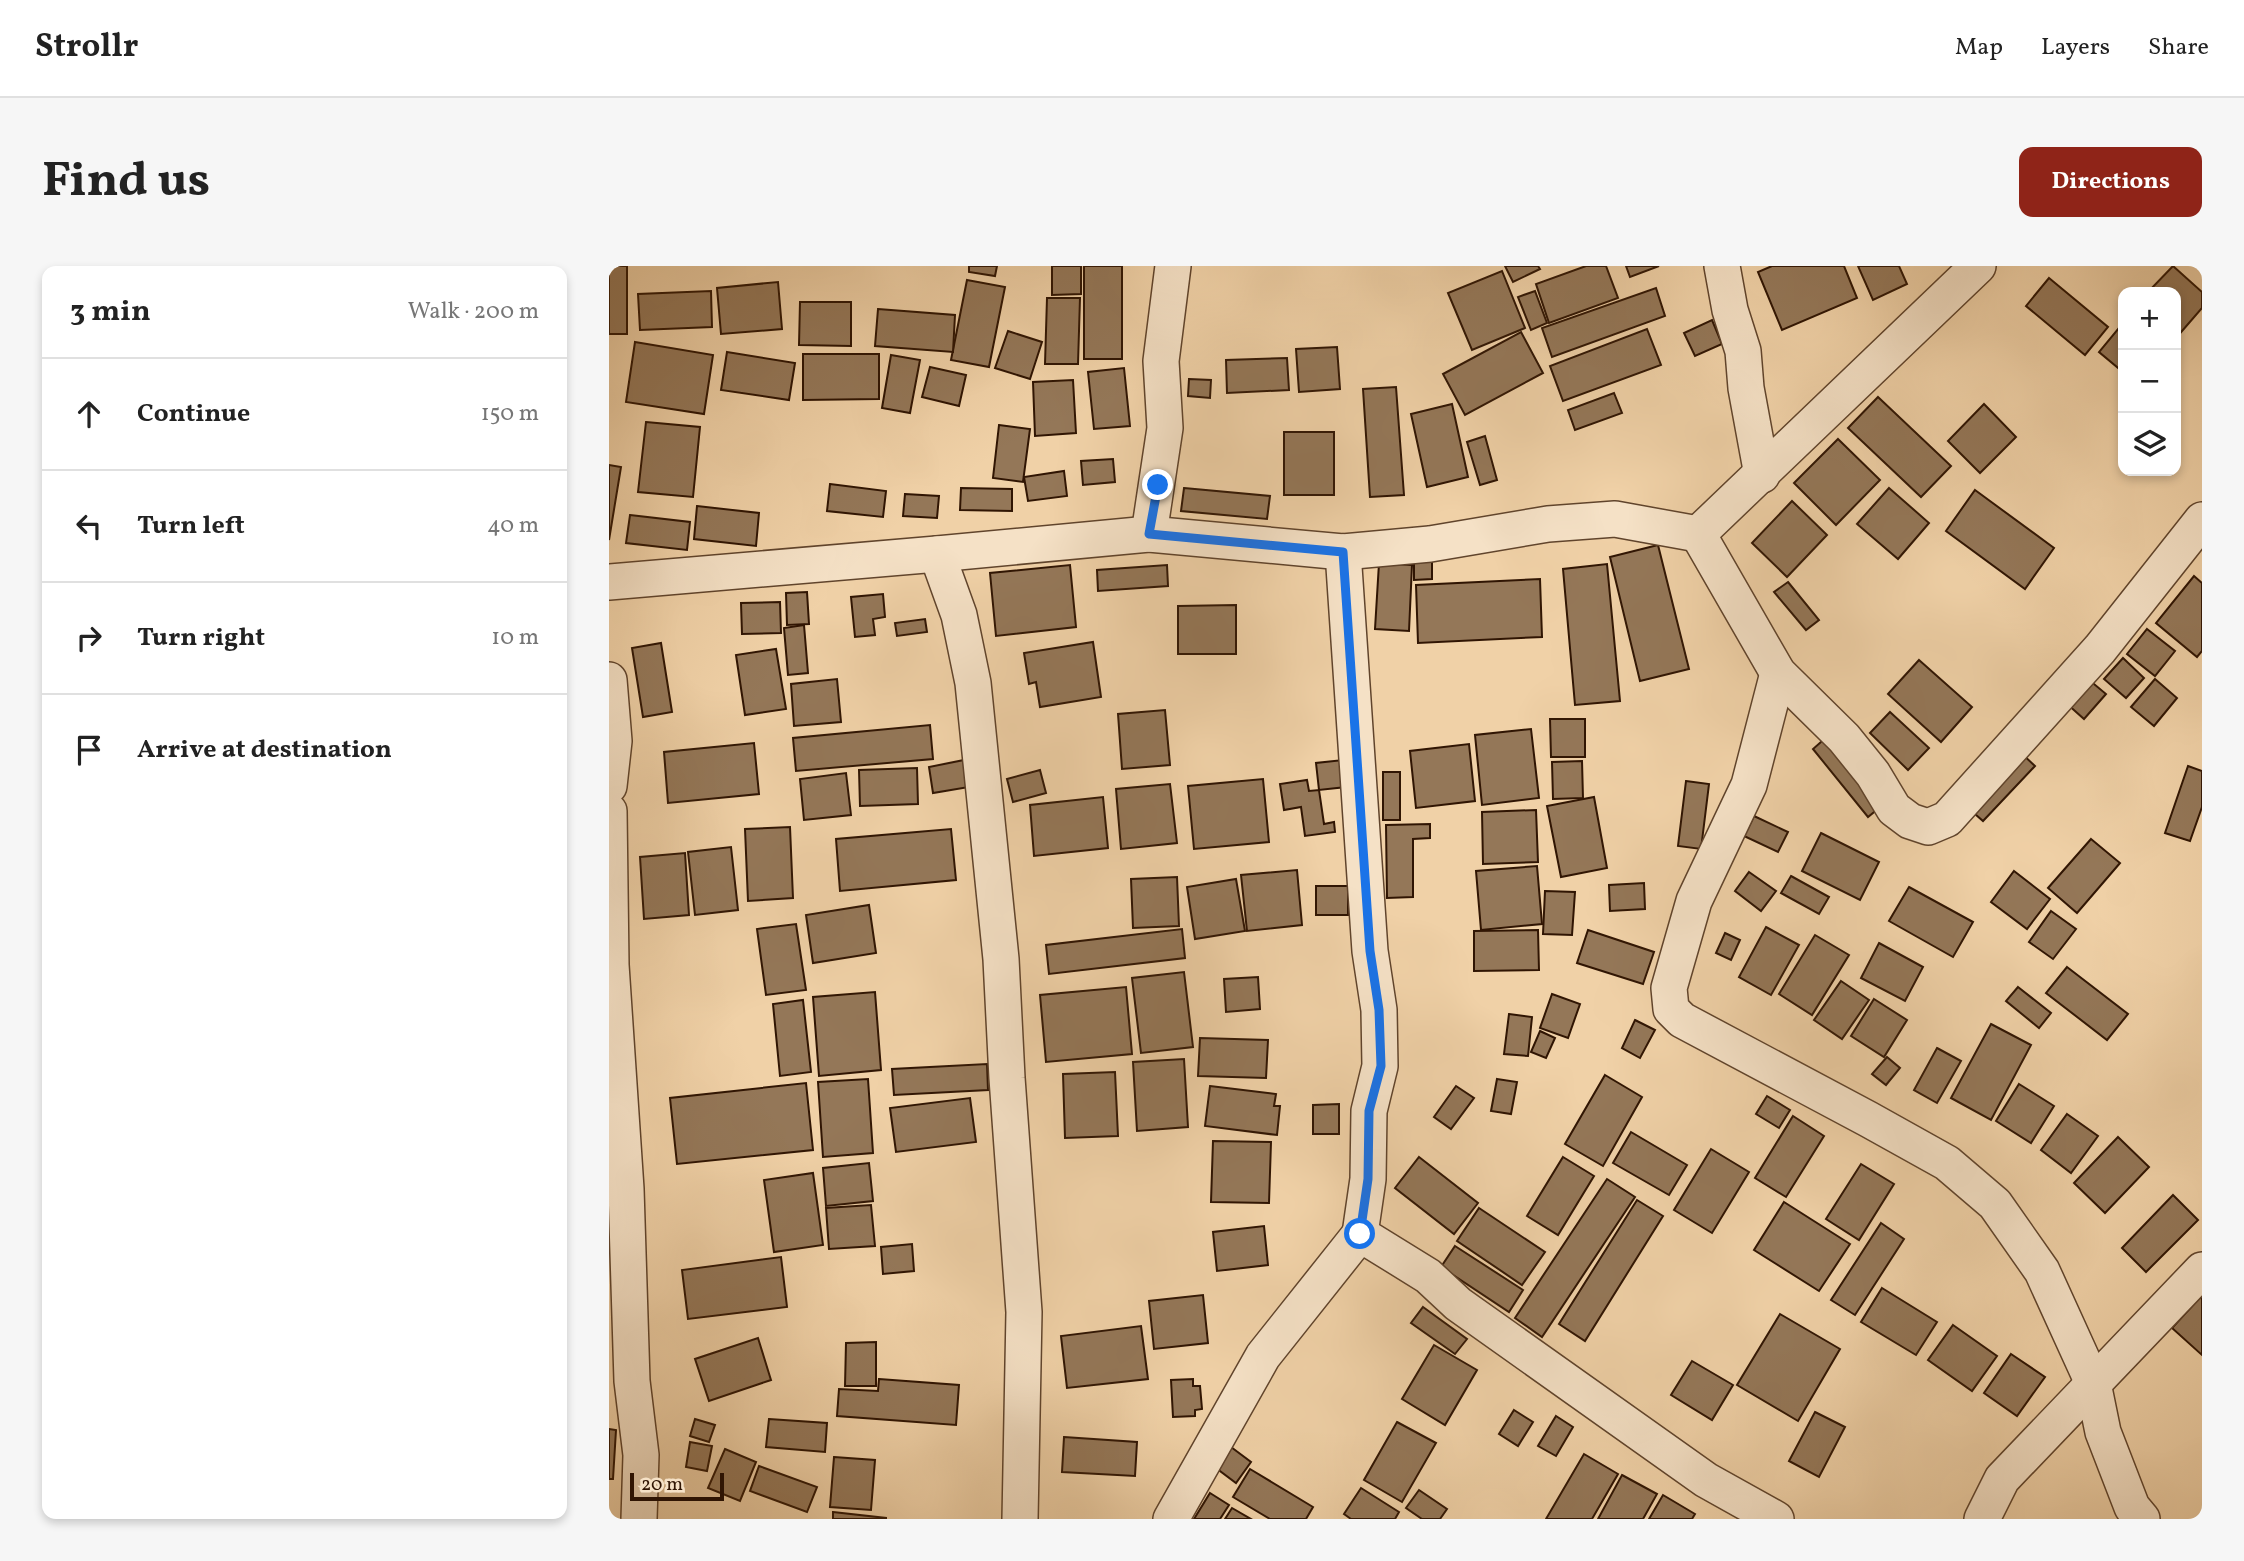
<!DOCTYPE html>
<html lang="en">
<head>
<meta charset="utf-8">
<style>
  :root { --surface:#fff; --page:#f6f6f6; --text:#222; --muted:#767676; --line:#e0e0e0; --accent:#8f2418 }
  body { margin:0; font-family:Vollkorn,serif; background:var(--page); color:var(--text) }
  .controls { position:absolute; right:21px; top:21px; display:grid; overflow:hidden; border-radius:14px; box-shadow:0 4px 10px #0003 }
  .controls button { width:63px; height:63px; display:grid; place-items:center; padding:0; border:0; border-bottom:2px solid var(--line); background:var(--surface); color:var(--text); font:35px sans-serif }
  .scale { position:absolute; left:21px; bottom:18px; width:94px; box-sizing:border-box; padding-left:7px; border:4px solid #301503; border-top:0; font-size:19px; line-height:24px; white-space:nowrap; color:#301503; -webkit-text-stroke:5px #f5e1c6; paint-order:stroke }
  .stop { position:absolute; width:21px; height:21px; margin:-16px; border:5px solid #1a73e8; border-radius:50%; background:#fff }
  .stop.end { background:#1a73e8; border-color:#fff; box-shadow:0 2px 7px #0008 }
  .list { margin:0; padding:0; list-style:none }
  h2 { display:flex; justify-content:space-between; align-items:center; height:91px; margin:0; padding:0 28px; font-size:30px }
  h2 small { font-size:23px; font-weight:400; color:var(--muted) }
  .list li { display:grid; grid-template-columns:46px 1fr auto; gap:21px; align-items:center; box-sizing:border-box; height:112px; padding:0 28px; border-top:2px solid var(--line) }
  .list b { display:block; font-size:26px; white-space:nowrap }
  .list em { font-size:23px; font-style:normal; color:var(--muted) }
  .icon { flex:none; width:38px; height:38px; fill:none; stroke:currentColor; stroke-width:2; stroke-linecap:round; stroke-linejoin:round }
  .map { position:relative; flex:none; width:1593px; height:1253px; overflow:hidden; border-radius:14px }
  header { display:flex; align-items:center; gap:42px; box-sizing:border-box; height:98px; padding:0 35px; background:var(--surface); border-bottom:2px solid var(--line) }
  header strong { font-size:33px }
  nav { display:flex; gap:38px; margin-inline-start:auto; font-size:24px }
  .intro { display:flex; align-items:center; justify-content:space-between; box-sizing:border-box; height:168px; padding:0 42px }
  h1 { margin:0; font-size:49px }
  .button { padding:18px 32px; border-radius:14px; background:var(--accent); color:#fff; font-size:24px; font-weight:700 }
  main { display:flex; gap:42px; padding:0 42px }
  aside { flex:1; background:var(--surface); border-radius:14px; box-shadow:0 4px 10px #0003 }
  .map>svg:first-child { display:block }
</style>
</head>
<body>
<header>
<strong>Strollr</strong>
<nav><a>Map</a><a>Layers</a><a>Share</a></nav>
</header>
<div class="intro"><h1>Find us</h1><a class="button">Directions</a></div>
<main>
<aside>
<h2>3 min<small>Walk · 200 m</small></h2>
<ul class="list">
<li><svg class="icon" aria-label="ahead" viewBox="0 0 24 24"><path d="M12 20V5M6 11l6-6 6 6"/></svg><div><b>Continue</b></div><em>150 m</em></li>
<li><svg class="icon" aria-label="left" viewBox="0 0 24 24"><path d="M17 20v-9H6M10 6l-5 5 5 5"/></svg><div><b>Turn left</b></div><em>40 m</em></li>
<li><svg class="icon" aria-label="right" viewBox="0 0 24 24"><path d="M7 20v-9h11M14 6l5 5-5 5"/></svg><div><b>Turn right</b></div><em>10 m</em></li>
<li><svg class="icon" aria-label="arrive" viewBox="0 0 24 24"><path d="M6 21V4h12l-3 4 3 4H6"/></svg><div><b>Arrive at destination</b></div></li>
</ul>
</aside>
<div class="map">
<svg width="1593" height="1253" viewBox="0 0 1593 1253">
  <rect width="100%" height="100%" fill="#f0d1a7"/>
  <filter id="stains"><feTurbulence type="fractalNoise" baseFrequency=".00286" numOctaves="4"/><feColorMatrix values="0 0 0 0 .2 0 0 0 0 .09 0 0 0 0 .02 0 0 0 .5 -.17"/></filter>
  <radialGradient id="worn" r=".72"><stop offset=".6" stop-color="#630" stop-opacity="0"/><stop offset="1" stop-color="#630" stop-opacity=".3"/></radialGradient>
  <g fill="#947758" stroke="#301503" stroke-width="2">
    <rect x="0" y="0" width="18" height="68"/>
    <path d="M360 0H388L386 10 360 6Z"/>
    <path d="M443 0H472V28L443 29Z"/>
    <rect x="475" y="0" width="38" height="93"/>
    <path d="M896 0H929L931 3 904 16Z"/>
    <path d="M977 0H997L1009 32 940 57 927 18Z"/>
    <path d="M1017 0H1050L1021 11Z"/>
    <path d="M1163 0H1235L1248 32 1173 64 1149 6Z"/>
    <path d="M1249 0H1290L1298 18 1264 34Z"/>
    <path d="M1564 0 1593 26V42L1567 72V26H1539Z"/>
    <path d="M893 5 916 62 863 84 839 27Z"/>
    <path d="M1440 12 1499 61 1476 89 1417 40Z"/>
    <path d="M358 14 396 21 380 101 342 94Z"/>
    <path d="M169 16 173 63 112 68 108 22Z"/>
    <path d="M1047 22 1056 50 943 91 933 62Z"/>
    <path d="M102 25 103 61 31 64 29 28Z"/>
    <path d="M926 25 938 57 922 64 909 31Z"/>
    <path d="M438 32H471L469 98H436Z"/>
    <path d="M191 36H242V80L190 79Z"/>
    <path d="M269 43 346 49 344 86 266 80Z"/>
    <path d="M1103 54 1113 78 1086 90 1075 67Z"/>
    <path d="M1514 57V106L1490 86Z"/>
    <path d="M1038 63 1052 99 954 135 941 100Z"/>
    <path d="M399 65 433 76 421 113 386 102Z"/>
    <path d="M912 66 934 107 856 149 834 108Z"/>
    <path d="M26 76 104 89 95 148 17 136Z"/>
    <path d="M728 81 731 123 690 126 687 83Z"/>
    <path d="M118 86 186 97 180 134 112 124Z"/>
    <path d="M194 88H270V133L194 134Z"/>
    <path d="M282 89 311 94 301 147 273 142Z"/>
    <path d="M678 92 680 124 618 127 617 94Z"/>
    <path d="M321 101 357 109 350 140 313 131Z"/>
    <path d="M515 102 521 160 485 163 479 106Z"/>
    <path d="M580 113 602 114 601 132 579 130Z"/>
    <path d="M464 114 467 167 426 170 424 116Z"/>
    <path d="M787 121 795 229 761 231 754 123Z"/>
    <path d="M1005 127 1013 147 966 164 959 144Z"/>
    <path d="M1269 131 1342 200 1312 231 1239 162Z"/>
    <path d="M843 138 859 211 818 221 802 148Z"/>
    <path d="M1375 138 1407 171 1371 207 1339 175Z"/>
    <path d="M37 156 91 161 84 231 29 226Z"/>
    <path d="M390 159 421 163 414 216 384 212Z"/>
    <rect x="675" y="166" width="50" height="63"/>
    <path d="M876 170 888 214 871 219 858 176Z"/>
    <path d="M1229 173 1271 214 1227 259 1185 217Z"/>
    <path d="M504 193 506 216 474 219 472 195Z"/>
    <path d="M0 199 12 201 0 274Z"/>
    <path d="M455 205 458 230 419 235 415 211Z"/>
    <path d="M221 218 277 225 274 251 218 245Z"/>
    <path d="M352 222 403 223V245L351 244Z"/>
    <path d="M575 222 661 230 658 253 572 245Z"/>
    <path d="M1280 222 1320 257 1289 293 1248 258Z"/>
    <path d="M1366 224 1445 282 1416 323 1337 265Z"/>
    <path d="M296 228 330 230 328 252 294 250Z"/>
    <path d="M1183 235 1218 269 1178 311 1143 277Z"/>
    <path d="M88 240 150 247 147 280 85 273Z"/>
    <path d="M21 249 81 256 78 284 17 277Z"/>
    <path d="M1049 279 1080 403 1031 415 1001 291Z"/>
    <path d="M805 292H823V313L805 314Z"/>
    <path d="M770 297 803 299 800 365 766 363Z"/>
    <path d="M998 298 1011 435 966 439 954 303Z"/>
    <path d="M461 299 467 361 387 370 381 307Z"/>
    <path d="M558 299 559 320 489 325 488 304Z"/>
    <path d="M1585 310 1593 317V385L1588 391 1547 357Z"/>
    <path d="M931 313 933 371 809 377 807 319Z"/>
    <path d="M1179 316 1210 354 1197 364 1165 326Z"/>
    <path d="M198 326 200 358 178 359 177 327Z"/>
    <path d="M274 328 276 351 264 353 266 369 246 371 242 331Z"/>
    <path d="M171 336 172 367 133 368 132 337Z"/>
    <path d="M627 339V388H569V340Z"/>
    <path d="M316 353 318 366 288 370 286 357Z"/>
    <path d="M195 359 199 407 179 409 175 362Z"/>
    <path d="M1538 363 1566 385 1546 410 1518 388Z"/>
    <path d="M484 376 492 431 431 441 427 416 420 418 415 387Z"/>
    <path d="M52 377 63 446 34 451 23 382Z"/>
    <path d="M167 383 177 443 136 449 127 389Z"/>
    <path d="M1514 392 1535 412 1517 432 1495 413Z"/>
    <path d="M1310 394 1363 441 1332 476 1279 428Z"/>
    <path d="M228 413 232 456 185 460 182 418Z"/>
    <path d="M1479 413 1497 428 1475 453 1457 437Z"/>
    <path d="M1546 413 1568 432 1545 460 1522 441Z"/>
    <path d="M556 444 561 499 513 503 509 448Z"/>
    <path d="M1281 446 1320 482 1299 504 1261 467Z"/>
    <path d="M941 453H976V491H942Z"/>
    <path d="M321 459 324 493 187 505 184 472Z"/>
    <path d="M922 463 930 532 873 539 866 469Z"/>
    <path d="M1221 468 1276 537 1259 551 1204 483Z"/>
    <path d="M145 477 150 528 59 537 55 486Z"/>
    <path d="M860 478 866 535 807 542 801 485Z"/>
    <path d="M1410 485 1426 500 1374 555 1358 541Z"/>
    <path d="M355 494 360 521 324 527 320 501Z"/>
    <path d="M734 494 737 521 710 524 707 497Z"/>
    <path d="M973 495 974 532 944 533 943 496Z"/>
    <path d="M1579 500 1593 505V541L1581 575 1556 567Z"/>
    <path d="M308 502 309 538 251 540 250 504Z"/>
    <path d="M431 504 437 527 404 536 398 513Z"/>
    <rect x="774" y="506" width="17" height="48"/>
    <path d="M237 507 242 549 195 554 191 513Z"/>
    <path d="M654 513 660 576 585 583 579 520Z"/>
    <path d="M698 514 700 525 710 524 715 558 725 556 726 566 696 570 692 541 675 544 671 518Z"/>
    <path d="M1077 515 1100 518 1092 583 1069 580Z"/>
    <path d="M561 518 568 577 512 583 507 523Z"/>
    <path d="M494 531 499 582 425 590 421 539Z"/>
    <path d="M985 531 998 602 952 611 938 540Z"/>
    <path d="M927 544 929 596 874 598 873 546Z"/>
    <path d="M1145 550 1179 566 1169 586 1135 570Z"/>
    <path d="M821 558V572L804 573V631L778 632 777 559Z"/>
    <path d="M181 561 184 632 139 635 136 563Z"/>
    <path d="M342 563 347 614 231 625 227 573Z"/>
    <path d="M1212 567 1270 596 1251 634 1193 605Z"/>
    <path d="M1482 573 1511 597 1468 647 1439 622Z"/>
    <path d="M122 581 129 644 86 649 79 586Z"/>
    <path d="M76 587 80 649 35 653 31 591Z"/>
    <path d="M928 600 933 658 872 664 867 605Z"/>
    <path d="M688 604 693 659 638 665 632 609Z"/>
    <path d="M1405 605 1441 633 1418 663 1382 636Z"/>
    <path d="M1140 606 1167 625 1152 645 1126 625Z"/>
    <path d="M1182 610 1220 631 1210 648 1172 627Z"/>
    <path d="M568 611 570 660 524 662 522 613Z"/>
    <path d="M627 613 636 665 586 673 578 621Z"/>
    <path d="M1035 617 1036 643 1001 645 1000 619Z"/>
    <rect x="707" y="620" width="32" height="29"/>
    <path d="M1300 621 1364 656 1344 691 1280 655Z"/>
    <path d="M936 625 966 626 963 669 934 668Z"/>
    <path d="M260 639 267 687 204 697 197 649Z"/>
    <path d="M1442 645 1467 663 1444 693 1420 676Z"/>
    <path d="M187 658 197 724 157 729 148 663Z"/>
    <path d="M1157 661 1190 679 1162 729 1130 711Z"/>
    <path d="M573 663 576 692 440 708 437 679Z"/>
    <path d="M929 664 930 704 865 705V665Z"/>
    <path d="M979 664 1045 686 1034 718 968 697Z"/>
    <path d="M1116 667 1131 674 1122 694 1107 687Z"/>
    <path d="M1206 669 1240 689 1203 749 1170 728Z"/>
    <path d="M1270 677 1314 701 1296 735 1252 712Z"/>
    <path d="M1458 701 1519 748 1498 774 1437 727Z"/>
    <path d="M575 706 584 781 532 787 523 712Z"/>
    <path d="M649 711 651 743 617 746 615 713Z"/>
    <path d="M1232 715 1260 734 1233 773 1205 754Z"/>
    <path d="M517 721 523 788 437 796 431 729Z"/>
    <path d="M1409 721 1442 747 1430 762 1397 735Z"/>
    <path d="M266 726 272 804 210 810 204 731Z"/>
    <path d="M943 728 971 738 959 772 931 762Z"/>
    <path d="M1265 733 1298 754 1275 791 1242 770Z"/>
    <path d="M194 734 202 806 171 810 164 738Z"/>
    <path d="M900 748 923 751 919 790 895 788Z"/>
    <path d="M1026 754 1046 764 1031 792 1013 782Z"/>
    <path d="M1382 758 1422 779 1382 854 1342 832Z"/>
    <path d="M931 765 946 772 937 792 922 786Z"/>
    <path d="M591 772 659 774 657 812 589 810Z"/>
    <path d="M1328 782 1352 795 1328 837 1305 824Z"/>
    <path d="M1278 791 1291 802 1277 819 1263 808Z"/>
    <path d="M575 793 579 861 528 865 524 796Z"/>
    <path d="M378 798 379 824 285 829 283 803Z"/>
    <path d="M506 806 509 870 456 872 454 808Z"/>
    <path d="M996 809 1033 831 994 900 956 878Z"/>
    <path d="M259 813 264 887 214 891 209 816Z"/>
    <path d="M888 813 908 816 902 848 882 845Z"/>
    <path d="M197 817 204 884 68 898 61 832Z"/>
    <path d="M1410 818 1445 840 1422 877 1387 855Z"/>
    <path d="M601 820 667 828 665 840H671L668 869 596 860Z"/>
    <path d="M847 820 865 832 842 863 825 851Z"/>
    <path d="M1158 830 1181 844 1170 862 1147 848Z"/>
    <path d="M361 832 367 876 287 886 281 842Z"/>
    <path d="M730 838V868H704V839Z"/>
    <path d="M1458 848 1489 870 1462 907 1432 884Z"/>
    <path d="M1184 850 1215 870 1177 931 1146 912Z"/>
    <path d="M1022 866 1078 899 1060 929 1004 897Z"/>
    <path d="M1509 871 1540 901 1496 947 1465 917Z"/>
    <path d="M604 875 662 876 660 937 602 936Z"/>
    <path d="M1102 883 1140 906 1103 967 1065 944Z"/>
    <path d="M810 891 869 937 845 968 786 922Z"/>
    <path d="M954 891 985 910 949 969 918 950Z"/>
    <path d="M260 897 264 935 217 940 214 902Z"/>
    <path d="M1252 898 1285 918 1250 974 1217 953Z"/>
    <path d="M204 907 214 979 165 986 155 914Z"/>
    <path d="M998 913 1026 931 933 1071 906 1052Z"/>
    <path d="M1564 929 1589 954 1537 1006 1513 982Z"/>
    <path d="M1028 934 1054 950 976 1075 950 1058Z"/>
    <path d="M1175 936 1241 978 1210 1025 1145 984Z"/>
    <path d="M262 939 266 980 220 983 217 942Z"/>
    <path d="M870 942 936 986 913 1019 848 975Z"/>
    <path d="M1272 957 1295 973 1246 1049 1222 1034Z"/>
    <path d="M655 960 659 999 608 1005 604 966Z"/>
    <path d="M303 978 305 1005 274 1008 272 981Z"/>
    <path d="M846 980 914 1024 900 1046 832 1001Z"/>
    <path d="M172 991 178 1041 79 1053 73 1004Z"/>
    <path d="M1273 1022 1328 1056 1307 1089 1252 1056Z"/>
    <path d="M594 1029 599 1077 545 1083 540 1035Z"/>
    <path d="M1593 1029V1089L1563 1062Z"/>
    <path d="M814 1041 858 1073 846 1088 802 1057Z"/>
    <path d="M1171 1048 1231 1083 1189 1155 1128 1119Z"/>
    <path d="M1344 1059 1388 1090 1363 1125 1319 1094Z"/>
    <path d="M532 1060 539 1113 458 1122 452 1070Z"/>
    <path d="M149 1072 162 1114 100 1135 86 1093Z"/>
    <path d="M267 1076V1120H236L237 1077Z"/>
    <path d="M825 1079 868 1104 836 1159 793 1133Z"/>
    <path d="M1402 1088 1436 1111 1408 1150 1375 1127Z"/>
    <path d="M1083 1095 1124 1119 1103 1154 1062 1129Z"/>
    <path d="M270 1113 350 1119 347 1159 228 1150 230 1123 269 1125Z"/>
    <path d="M584 1113V1120H591L593 1143 586 1144V1150L564 1151 562 1114Z"/>
    <path d="M905 1144 924 1156 909 1180 890 1168Z"/>
    <path d="M1206 1146 1236 1161 1210 1211 1180 1195Z"/>
    <path d="M947 1150 964 1161 947 1190 929 1180Z"/>
    <path d="M86 1153 106 1159 100 1176 81 1170Z"/>
    <path d="M160 1153 218 1157 216 1186 157 1181Z"/>
    <path d="M788 1156 827 1177 793 1236 755 1214Z"/>
    <path d="M0 1163 7 1164 4 1213H0Z"/>
    <path d="M455 1171 528 1176 526 1210 453 1206Z"/>
    <path d="M81 1176 103 1180 98 1205 77 1201Z"/>
    <path d="M622 1181 642 1196 627 1217 607 1202Z"/>
    <path d="M116 1183 147 1196 131 1235 99 1222Z"/>
    <path d="M975 1188 1009 1208 983 1253H937Z"/>
    <path d="M225 1191 266 1194 262 1244 221 1241Z"/>
    <path d="M150 1200 208 1221 198 1246 141 1225Z"/>
    <path d="M641 1203 704 1241 697 1253H661L624 1231Z"/>
    <path d="M1013 1209 1048 1228 1034 1253H989Z"/>
    <path d="M752 1222 790 1246 786 1253H742L735 1248Z"/>
    <path d="M810 1224 838 1243 831 1253H813L797 1242Z"/>
    <path d="M601 1227 620 1239 611 1253H585Z"/>
    <path d="M1054 1229 1086 1248 1083 1253H1040Z"/>
    <path d="M623 1242 642 1253H616Z"/>
    <path d="M224 1246 277 1252V1253H224Z"/>
  </g>
  <g fill="none" stroke-linecap="round" stroke-linejoin="round">
    <defs>
      <g id="street">
        <path d="M1113 0 1121 44 1134 85 1137 122 1153 209"/>
        <path d="M540 268 556 162 552 95 564 0"/>
        <path d="M1089 268 1169 407 1235 472 1264 508 1285 543 1301 555 1319 561 1338 553 1491 383 1593 254"/>
        <path d="M1089 268 1369 0"/>
        <path d="M734 286 761 685 770 744 771 800 760 845 759 913 751 968 819 1010 849 1038 1097 1214 1167 1253"/>
        <path d="M328 288 350 349 364 417 392 693 398 812 415 1046 411 1253"/>
        <path d="M0 316 328 288 540 268 734 286 821 278 939 258 1006 253 1089 268"/>
        <path d="M1169 407 1140 519 1085 635 1060 722 1062 743 1073 754 1259 853 1338 897 1386 938 1433 1005 1484 1117 1494 1166 1523 1241 1533 1253"/>
        <path d="M0 414 5 475 0 520"/>
        <path d="M0 545 2 699 17 923 23 1115 32 1189 30 1253"/>
        <path d="M562 1253 654 1090 751 968"/>
        <path d="M1373 1253 1393 1213 1593 1004"/>
      </g>
    </defs>
    <use href="#street" stroke="#60442c" stroke-width="38"/>
    <use href="#street" stroke="#f5e1c6" stroke-width="35"/>
  </g>
  <g fill="none" stroke-linecap="round" stroke-linejoin="round">
    <path stroke="#1a73e8" stroke-width="9" d="M549 219 540 268 734 286 761 685 770 744 772 800 760 845 759 913 751 968"/>
  </g>
  <rect width="100%" height="100%" filter="url(#stains)"/>
  <rect width="100%" height="100%" fill="url(#worn)"/>
</svg>
<div class="controls">
<button>+</button>
<button>−</button>
<button><svg class="icon" aria-label="layers" viewBox="0 0 24 24"><path d="M12 4l9 5-9 5-9-5zM3 14l9 5 9-5"/></svg></button>
</div>
<div class="scale">20 m</div>
<div class="stop" style="left:751px;top:968px"></div>
<div class="stop end" style="left:549px;top:219px"></div>
</div>
</main>
</body>
</html>
